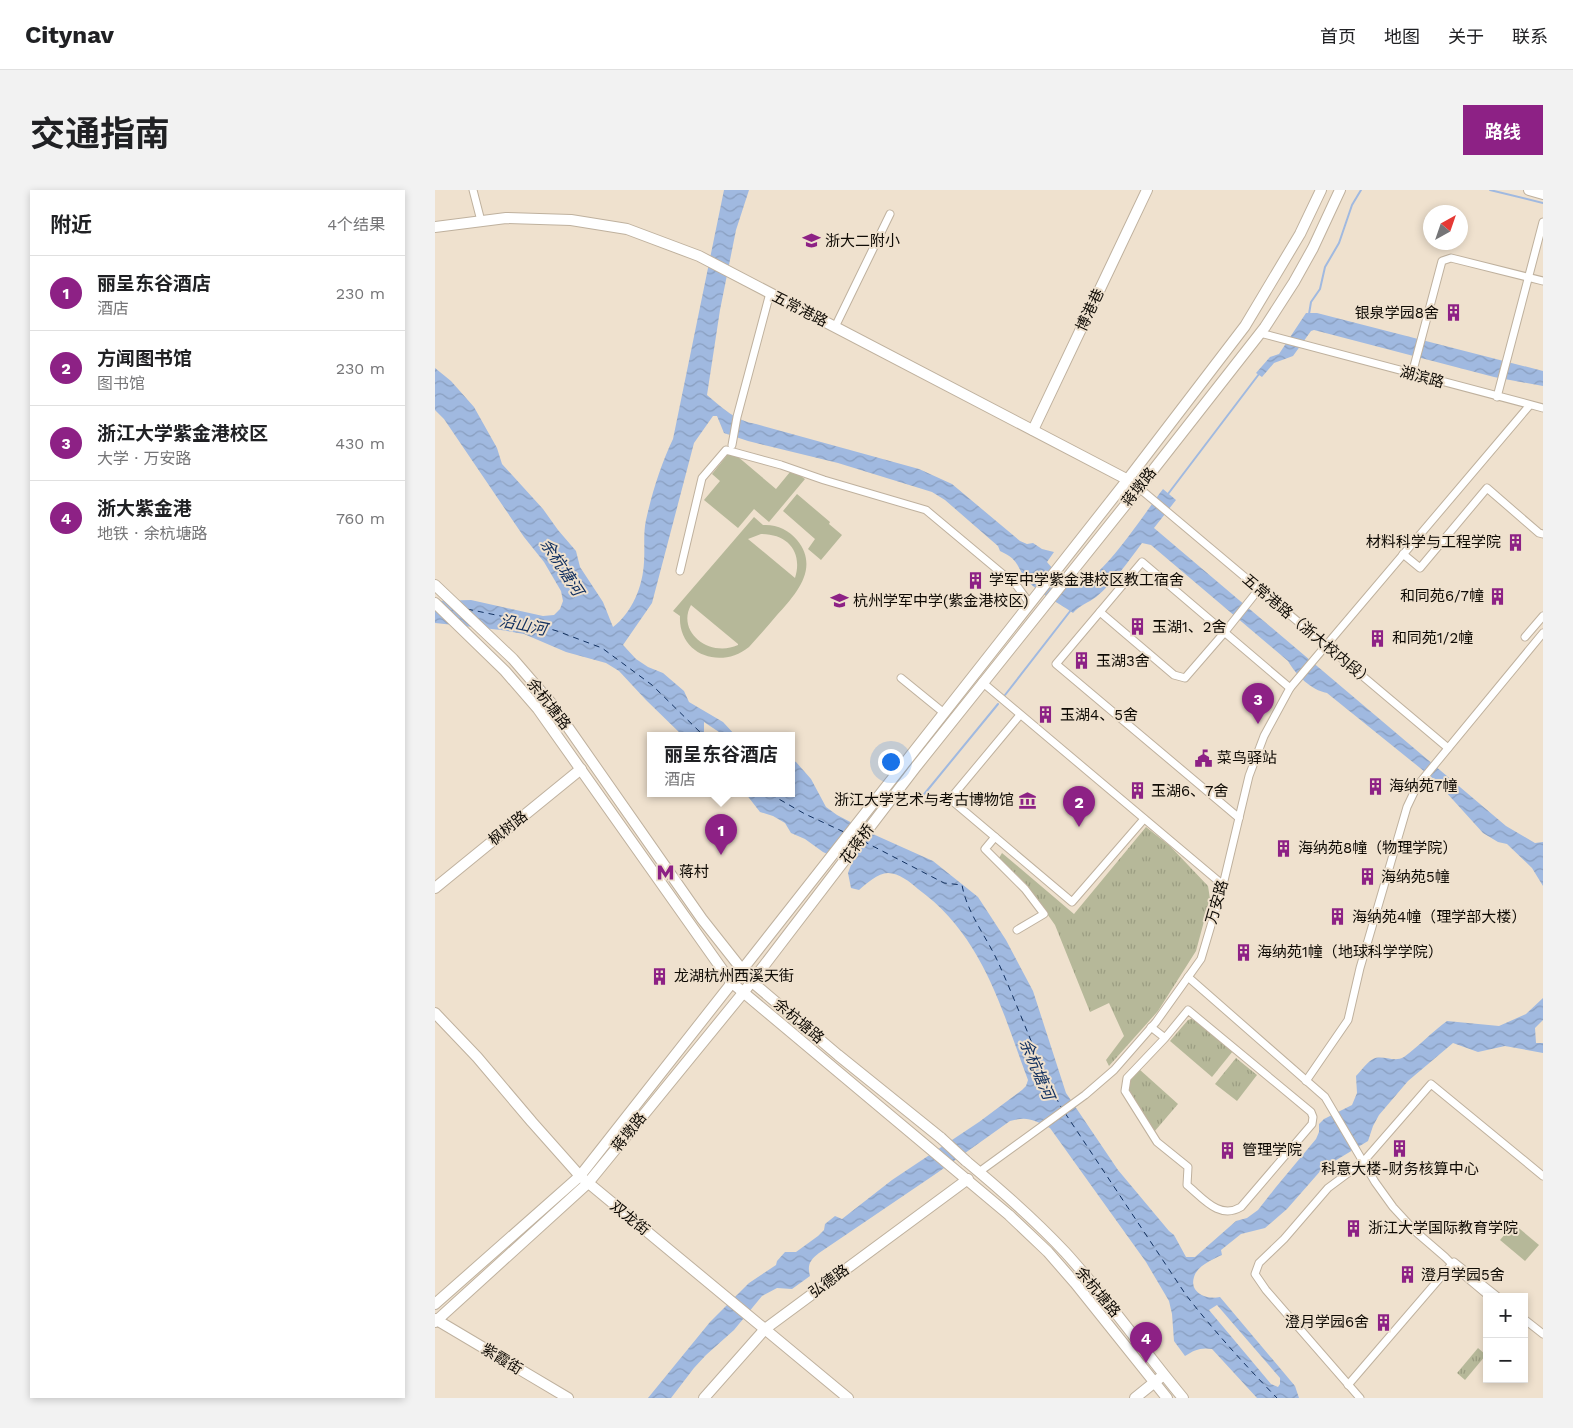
<!DOCTYPE html>
<html lang="zh">
<head>
<meta charset="utf-8">
<style>
  :root { --surface:#fff; --page:#f2f2f2; --text:#202124; --muted:#757577; --line:#e0e0e0; --accent:#8d2185 }
  body { margin:0; font-family:"Work Sans","Noto Sans SC",sans-serif; background:var(--page); color:var(--text) }
  .controls { position:absolute; right:15px; bottom:15px; display:grid; overflow:hidden; border-radius:0px; box-shadow:0 2px 8px #0003 }
  .controls button { width:45px; height:45px; display:grid; place-items:center; padding:0; border:0; border-bottom:1px solid var(--line); background:var(--surface); color:var(--text); font:25px sans-serif }
  .compass { position:absolute; left:988px; top:15px; width:45px; height:45px; border-radius:50%; background:var(--surface); box-shadow:0 2px 8px #0003; rotate:40deg }
  .you { position:absolute; left:455px; top:571px; width:18px; height:18px; margin:-12px; border:4px solid #fff; border-radius:50%; background:#1a73e8; box-shadow:0 0 0 8px #1a73e833 }
  .badge { display:grid; place-items:center; width:32px; height:32px; border-radius:50%; background:var(--accent); color:#fff; font-size:16px; font-weight:700 }
  .pin { position:absolute; translate:-50% -41px; filter:drop-shadow(0 1px 2px #0008) }
  .pin::after { content:''; position:absolute; top:26px; width:18px; height:15px; background:inherit; clip-path:polygon(0 0,100% 0,50% 100%) }
  .popup { position:absolute; left:212px; top:542px; width:148px; height:65px; box-sizing:border-box; display:grid; place-content:center; border-radius:0px; background:var(--surface); filter:drop-shadow(0 1px 4px #0005); font-size:16px; white-space:nowrap; color:var(--muted) }
  .popup b { font-size:19px; color:var(--text) }
  .popup::after { content:''; position:absolute; left:50%; top:100%; margin-left:-10px; border:10px solid transparent; border-top-color:var(--surface) }
  .list { margin:0; padding:0; list-style:none }
  h2 { display:flex; justify-content:space-between; align-items:center; height:65px; margin:0; padding:0 20px; font-size:21px }
  h2 small { font-size:16px; font-weight:400; color:var(--muted) }
  .list li { display:grid; grid-template-columns:32px 1fr auto; gap:15px; align-items:center; box-sizing:border-box; height:75px; padding:0 20px; border-top:1px solid var(--line) }
  .list b { display:block; font-size:19px; white-space:nowrap }
  .list p { margin:0; font-size:16px; white-space:nowrap; color:var(--muted) }
  .list em { font-size:16px; font-style:normal; color:var(--muted) }
  .map { position:relative; flex:none; width:1108px; height:1208px; overflow:hidden; border-radius:0px }
  header { display:flex; align-items:center; gap:30px; box-sizing:border-box; height:70px; padding:0 25px; background:var(--surface); border-bottom:1px solid var(--line) }
  header strong { font-size:24px }
  nav { display:flex; gap:28px; margin-inline-start:auto; font-size:18px }
  .intro { display:flex; align-items:center; justify-content:space-between; box-sizing:border-box; height:120px; padding:0 30px }
  h1 { margin:0; font-size:35px }
  .button { padding:12px 22px; border-radius:0px; background:var(--accent); color:#fff; font-size:18px; font-weight:700 }
  main { display:flex; gap:30px; padding:0 30px }
  aside { flex:1; background:var(--surface); border-radius:0px; box-shadow:0 2px 8px #0003 }
  .map>svg:first-child { display:block }
</style>
</head>
<body>
<header>
<strong>Citynav</strong>
<nav><a>首页</a><a>地图</a><a>关于</a><a>联系</a></nav>
</header>
<div class="intro"><h1>交通指南</h1><a class="button">路线</a></div>
<main>
<aside>
<h2>附近<small>4个结果</small></h2>
<ul class="list">
<li><span class="badge">1</span><div><b>丽呈东谷酒店</b><p>酒店</p></div><em>230 m</em></li>
<li><span class="badge">2</span><div><b>方闻图书馆</b><p>图书馆</p></div><em>230 m</em></li>
<li><span class="badge">3</span><div><b>浙江大学紫金港校区</b><p>大学 · 万安路</p></div><em>430 m</em></li>
<li><span class="badge">4</span><div><b>浙大紫金港</b><p>地铁 · 余杭塘路</p></div><em>760 m</em></li>
</ul>
</aside>
<div class="map">
<svg width="1108" height="1208" viewBox="0 0 1108 1208">
  <defs>
    <pattern id="grass-tufts" width="24" height="20" patternUnits="userSpaceOnUse" patternTransform="scale(1.25)"><rect width="24" height="20" fill="#b6b899"/><path d="M3 7l-1-3M5 7V3M7 7l1-3M15 17l-1-3M17 17v-4M19 17l1-3" fill="none" stroke="#9b9d82"/></pattern>
    <pattern id="water-waves" width="16" height="10" patternUnits="userSpaceOnUse" patternTransform="scale(1.25)"><rect width="16" height="10" fill="#a0b9e0"/><path d="M0 5q4-4 8 0t8 0" fill="none" stroke="#899ebf"/></pattern>
  </defs>
  <rect width="100%" height="100%" fill="#efe1ce"/>
  <g fill="url(#grass-tufts)">
    <path d="M711 637 735 656 773 696 775 709 761 761 723 821 674 876 671 870 689 846 674 813 655 822 620 735 591 694 564 668 567 663 639 724Z"/>
    <path d="M756 829 763 831 798 861 777 887 735 851 753 830Z"/>
    <path d="M801 868 822 885 802 911 780 894Z"/>
    <path d="M704 879 743 914 719 942 693 902 694 891Z"/>
    <path d="M1043 1158 1051 1165 1030 1190 1022 1183Z"/>
  </g>
  <g fill="#b6b899" fill-rule="evenodd">
    <path d="M293 264 302 266 341 299 355 282 363 284 370 289 334 332 319 319 303 338 269 310 285 291 277 284Z"/>
    <path d="M362 304 395 332 394 334 407 345 386 370 373 359 380 349 348 321Z"/>
    <path d="M319 327 328 335C341 334 354 340 362 350 385 378 361 404 342 425 333 436 323 447 314 457 286 480 243 465 245 426L238 421ZM326 344C353 344 368 362 360 388L313 349ZM256 415 303 454V455C275 468 241 442 256 415Z"/>
    <path d="M1079 1034 1104 1055 1090 1071 1065 1050Z"/>
  </g>
  <g fill="url(#water-waves)" fill-rule="evenodd">
    <path d="M289 0H314L301 40 285 120 272 205C287 218 301 231 321 234L484 279 517 294 585 351 592 354 598 353 607 359 619 362 612 372C620 382 633 393 645 396 675 378 706 328 728 299L741 310 719 338 1071 636 1100 653 1108 652V696L1097 678 1072 654 1063 652 1048 643 1000 590 892 503C876 500 861 485 853 471L716 355 707 353C693 372 679 392 661 407 653 413 645 415 638 423 623 412 604 404 592 390 581 377 585 370 565 361L563 356 556 350 510 310 497 302 403 273 313 251 289 243 282 226H278L259 253 217 413 188 455 201 469 213 477 228 483 249 501 254 512 288 532 301 546H290L269 532V543L273 546H248L211 510 184 481 171 473 131 462 89 444 66 440 0 433V411L36 410 108 426 119 425 125 419 128 411 126 401 109 372 89 347 9 229 0 220V178L16 191 39 217 62 258 67 274 108 319 123 340 141 361 145 377 168 412 178 437C197 423 208 396 209 372 210 359 208 343 211 330 217 303 226 274 238 249Z"/>
    <path d="M871 123H882L1108 181V196L1059 187 879 140 876 141 858 166 839 173 827 187 821 183 835 167 844 164Z"/>
    <path d="M356 570 361 572 376 589 391 617 402 625 440 645 498 671 543 707 571 750 598 801 631 903 683 980 734 1041 739 1045 751 1067H760L801 1031 812 1028 823 1020 841 997 881 949 884 942V934L889 929 917 915 922 903 921 886C926 881 932 872 938 869 947 864 959 873 969 867 984 856 997 842 1012 831L1064 836 1091 824 1108 808V830L1100 838 1101 853H1108V863L1070 856 1043 862 1018 853 973 891 944 925 938 936 933 951 888 978 852 1019 830 1038 806 1044 786 1060 787 1065C778 1069 762 1076 759 1087 754 1103 772 1110 785 1107L860 1196 864 1208H822L777 1159C766 1157 759 1160 750 1166L739 1151 737 1124 734 1111 711 1072 615 938C598 930 593 926 575 931L502 983 384 1063C375 1070 372 1075 375 1086L357 1099 342 1098 327 1106 299 1140 271 1165 259 1178 236 1208H213L275 1132 314 1093 341 1075 342 1071 350 1062H361L383 1046 389 1040 390 1034 400 1026 407 1029 457 990 544 932 587 900 591 896 593 890C566 818 548 746 483 699 475 692 464 683 453 683 443 683 431 694 424 700L416 698 413 683 416 675 388 662 370 649 356 643 350 633 338 626 325 622 311 604H356ZM782 1115 845 1188V1194L843 1197 836 1194 774 1120Z"/>
  </g>
  <g fill="none" stroke-linecap="round" stroke-linejoin="round">
    <g stroke="#a0b9e0" stroke-width="2">
      <path d="M1055 0 1108 13"/>
      <path d="M874 124 876 112 885 99 890 77 904 53 917 15 926 0"/>
      <path d="M733 304 824 184"/>
      <path d="M570 505 636 420"/>
      <path d="M486 608 563 514"/>
    </g>
    <g stroke="#123160" stroke-width="1" stroke-dasharray="6 5" stroke-linecap="butt">
      <path d="M32 419 85 430 122 441 167 458 217 495 269 546"/>
      <path d="M335 604 370 624 409 642"/>
      <path d="M428 651 509 693 527 695C532 723 551 746 563 772 582 814 598 858 617 900L626 917"/>
      <path d="M630 923 751 1105C779 1141 810 1175 842 1208"/>
    </g>
    <defs>
      <g id="street">
        <path d="M38 0 46 31"/>
        <path d="M400 137 455 24"/>
        <path d="M825 143 1108 218"/>
        <path d="M977 184 1007 71 1016 68 1108 91"/>
        <path d="M1062 207 1108 32"/>
        <path d="M297 255 302 227 335 103"/>
        <path d="M704 298 1013 558"/>
        <path d="M968 364 985 378 1052 298 1104 343 1108 344"/>
        <path d="M245 381 267 288 291 260 346 275 389 290 491 320 582 396 595 414"/>
        <path d="M665 422 739 485 750 488 789 443 824 399"/>
        <path d="M1090 447 1108 426"/>
        <path d="M466 488 509 523"/>
        <path d="M547 492 788 695"/>
        <path d="M804 628 621 474 707 372 855 498"/>
        <path d="M560 647 637 712 709 629"/>
        <path d="M582 740 609 724 590 699 550 659 560 647 515 609 585 525"/>
        <path d="M753 787 890 907 940 992 958 1017 981 1042 1010 1067 1024 1081 1055 1107"/>
        <path d="M716 837 730 848 753 820 876 922 878 927 877 934 806 1017C784 1030 768 1008 752 995L753 977 722 952 690 901 692 888 730 848"/>
        <path d="M871 891 913 830 925 778 972 617 982 596 1108 443"/>
        <path d="M544 982 650 905 679 880 721 832 766 769 788 695 814 586 829 546 855 498 1094 216"/>
        <path d="M1019 1072 1063 1107"/>
        <path d="M1089 1129 1108 1144"/>
        <path d="M913 1195 1017 1074"/>
        <path d="M925 1208 831 1100 820 1084 824 1073 849 1049 893 998 928 972 996 894 1108 986"/>
      </g>
      <g id="secondary">
        <path d="M1094 0 1108 4"/>
        <path d="M0 37 71 28 136 30 192 39 264 66 697 292"/>
        <path d="M598 240 712 0"/>
        <path d="M0 698 146 579"/>
        <path d="M0 823 42 867 97 932 145 986 413 1208"/>
        <path d="M0 1114 145 986 693 289 810 136 865 44 886 0"/>
        <path d="M0 1129 133 1208"/>
        <path d="M0 1132 153 993 308 803 480 578 704 298 830 137 859 92 878 58 905 0"/>
        <path d="M269 1208 330 1139 533 989"/>
        <path d="M700 1208 726 1187"/>
      </g>
      <g id="primary">
        <path d="M0 395 78 469 116 513 267 729 316 791 403 865 506 948"/>
        <path d="M0 413 70 481 103 519 296 792 574 1025 613 1062 640 1093 732 1208"/>
        <path d="M531 971C566 1000 599 1029 630 1062 672 1108 708 1160 748 1208"/>
      </g>
    </defs>
    <use href="#street" stroke="#bfb19e" stroke-width="9"/>
    <use href="#secondary" stroke="#bfb19e" stroke-width="12"/>
    <use href="#primary" stroke="#bfb19e" stroke-width="12"/>
    <use href="#street" stroke="#fff" stroke-width="7"/>
    <use href="#secondary" stroke="#fff" stroke-width="10"/>
    <use href="#primary" stroke="#fff" stroke-width="10"/>
    <defs>
      <path id="primary-bridge" d="M506 948 531 971"/>
    </defs>
    <use href="#primary-bridge" stroke="#bfb19e" stroke-width="12" stroke-linecap="butt"/>
    <use href="#primary-bridge" stroke="#fff" stroke-width="10"/>
  </g>
  <defs>
    <symbol id="school-bare" viewBox="-9 -9 18 18"><path d="M0-5L7-2L0 1L-7-2ZM-4 1L0 2.5L4 1V4Q0 6-4 4Z" fill="#8d2185" stroke="#efe1ce" stroke-width="2.5" paint-order="stroke"/></symbol>
    <symbol id="building-bare" viewBox="-9 -9 18 18"><path d="M-4-6H4V6H1V3H-1V6H-4ZM-2.5-4.3h1.7v1.8h-1.7ZM.8-4.3h1.7v1.8H.8ZM-2.5-1h1.7V.8h-1.7ZM.8-1h1.7V.8H.8Z" fill="#8d2185" stroke="#efe1ce" stroke-width="2.5" paint-order="stroke"/></symbol>
    <symbol id="civic-bare" viewBox="-9 -9 18 18"><path d="M-.6-6.5H3V-4.5H.6V-3L4-1V1h2V6H-6V1h2V-1L-.6-3ZM-1.2 2.5V6h2.4V2.5Z" fill="#8d2185" stroke="#efe1ce" stroke-width="2.5" paint-order="stroke"/></symbol>
    <symbol id="museum-bare" viewBox="-9 -9 18 18"><path d="M0-6L6-3V-2H-6V-3ZM-5-1h2V3h-2ZM-1-1h2V3h-2ZM3-1h2V3H3ZM-6 4H6V6H-6Z" fill="#8d2185" stroke="#efe1ce" stroke-width="2.5" paint-order="stroke"/></symbol>
    <symbol id="metro-bare" viewBox="-9 -9 18 18"><path d="M-5.5 5V-5H-3L0 0L3-5H5.5V5H3V-.5L0 4L-3-.5V5Z" fill="#8d2185" stroke="#efe1ce" stroke-width="2.5" paint-order="stroke"/></symbol>
  </defs>
  <g fill-rule="evenodd">
    <use href="#school-bare" x="364" y="38" width="25" height="25"/>
    <use href="#building-bare" x="1006" y="110" width="25" height="25"/>
    <use href="#building-bare" x="1068" y="340" width="25" height="25"/>
    <use href="#building-bare" x="528" y="378" width="25" height="25"/>
    <use href="#building-bare" x="1050" y="394" width="25" height="25"/>
    <use href="#school-bare" x="392" y="398" width="25" height="25"/>
    <use href="#building-bare" x="690" y="424" width="25" height="25"/>
    <use href="#building-bare" x="930" y="436" width="25" height="25"/>
    <use href="#building-bare" x="634" y="458" width="25" height="25"/>
    <use href="#building-bare" x="598" y="512" width="25" height="25"/>
    <use href="#civic-bare" x="756" y="556" width="25" height="25"/>
    <use href="#building-bare" x="928" y="584" width="25" height="25"/>
    <use href="#building-bare" x="690" y="588" width="25" height="25"/>
    <use href="#museum-bare" x="580" y="598" width="25" height="25"/>
    <use href="#building-bare" x="836" y="646" width="25" height="25"/>
    <use href="#metro-bare" x="218" y="670" width="25" height="25"/>
    <use href="#building-bare" x="920" y="674" width="25" height="25"/>
    <use href="#building-bare" x="890" y="714" width="25" height="25"/>
    <use href="#building-bare" x="796" y="750" width="25" height="25"/>
    <use href="#building-bare" x="212" y="774" width="25" height="25"/>
    <use href="#building-bare" x="952" y="946" width="25" height="25"/>
    <use href="#building-bare" x="780" y="948" width="25" height="25"/>
    <use href="#building-bare" x="906" y="1026" width="25" height="25"/>
    <use href="#building-bare" x="960" y="1072" width="25" height="25"/>
    <use href="#building-bare" x="936" y="1120" width="25" height="25"/>
  </g>
  <g text-anchor="middle" dominant-baseline="central" stroke-width="4" stroke-linejoin="round" paint-order="stroke">
    <g font-size="15" fill="#0f0b05" stroke="#efe1ce" text-anchor="start">
      <text x="390" y="51">浙大二附小</text>
      <text x="1004" y="123" text-anchor="end">银泉学园8舍</text>
      <text x="1066" y="352" text-anchor="end">材料科学与工程学院</text>
      <text x="554" y="390">学军中学紫金港校区教工宿舍</text>
      <text x="1049" y="406" text-anchor="end">和同苑6/7幢</text>
      <text x="418" y="411">杭州学军中学(紫金港校区)</text>
      <text x="717" y="437">玉湖1、2舍</text>
      <text x="957" y="448">和同苑1/2幢</text>
      <text x="661" y="471">玉湖3舍</text>
      <text x="625" y="525">玉湖4、5舍</text>
      <text x="782" y="568">菜鸟驿站</text>
      <text x="954" y="596">海纳苑7幢</text>
      <text x="716" y="601">玉湖6、7舍</text>
      <text x="579" y="610" text-anchor="end">浙江大学艺术与考古博物馆</text>
      <text x="863" y="658">海纳苑8幢（物理学院）</text>
      <text x="244" y="682">蒋村</text>
      <text x="946" y="687">海纳苑5幢</text>
      <text x="917" y="727">海纳苑4幢（理学部大楼）</text>
      <text x="822" y="762">海纳苑1幢（地球科学学院）</text>
      <text x="239" y="786">龙湖杭州西溪天街</text>
      <text x="807" y="960">管理学院</text>
      <text x="965" y="979" text-anchor="middle">科意大楼-财务核算中心</text>
      <text x="933" y="1038">浙江大学国际教育学院</text>
      <text x="986" y="1085">澄月学园5舍</text>
      <text x="934" y="1132" text-anchor="end">澄月学园6舍</text>
    </g>
    <g font-size="15" fill="#0f0b05" stroke="#efe1ce">
      <text transform="translate(365 119) rotate(27)">五常港路</text>
      <text transform="translate(655 120) rotate(-65)">博港巷</text>
      <text transform="translate(987 187) rotate(15)">湖滨路</text>
      <text transform="translate(704 297) rotate(-52)">蒋墩路</text>
      <text transform="translate(873 440) rotate(40)">五常港路（浙大校内段）</text>
      <text transform="translate(114 514) rotate(52)">余杭塘路</text>
      <text transform="translate(73 638) rotate(-39)">枫树路</text>
      <text transform="translate(422 654) rotate(-53)">花蒋桥</text>
      <text transform="translate(782 712) rotate(-74)">万安路</text>
      <text transform="translate(364 831) rotate(40)">余杭塘路</text>
      <text transform="translate(194 942) rotate(-51)">蒋墩路</text>
      <text transform="translate(195 1028) rotate(39)">双龙街</text>
      <text transform="translate(394 1091) rotate(-36)">弘德路</text>
      <text transform="translate(663 1102) rotate(50)">余杭塘路</text>
      <text transform="translate(67 1169) rotate(31)">紫霞街</text>
    </g>
    <g font-size="16" font-style="italic" fill="#123160" stroke="#efe1ce">
      <text transform="translate(127 377) rotate(57)">余杭塘河</text>
      <text transform="translate(88 435) rotate(11)">沿山河</text>
      <text transform="translate(602 879) rotate(67)">余杭塘河</text>
    </g>
  </g>
</svg>
<div class="controls">
<button>+</button>
<button>−</button>
</div>
<svg class="compass" viewBox="-18 -18 36 36"><path d="M0-13l5 13h-10z" fill="#e53935"/><path d="M0 13l5-13h-10z" fill="#757577"/></svg>
<div class="you"></div>
<div class="pin badge" style="left:286px;top:665px">1</div>
<div class="popup"><b>丽呈东谷酒店</b>酒店</div>
<div class="pin badge" style="left:644px;top:637px">2</div>
<div class="pin badge" style="left:823px;top:534px">3</div>
<div class="pin badge" style="left:711px;top:1173px">4</div>
</div>
</main>
</body>
</html>
